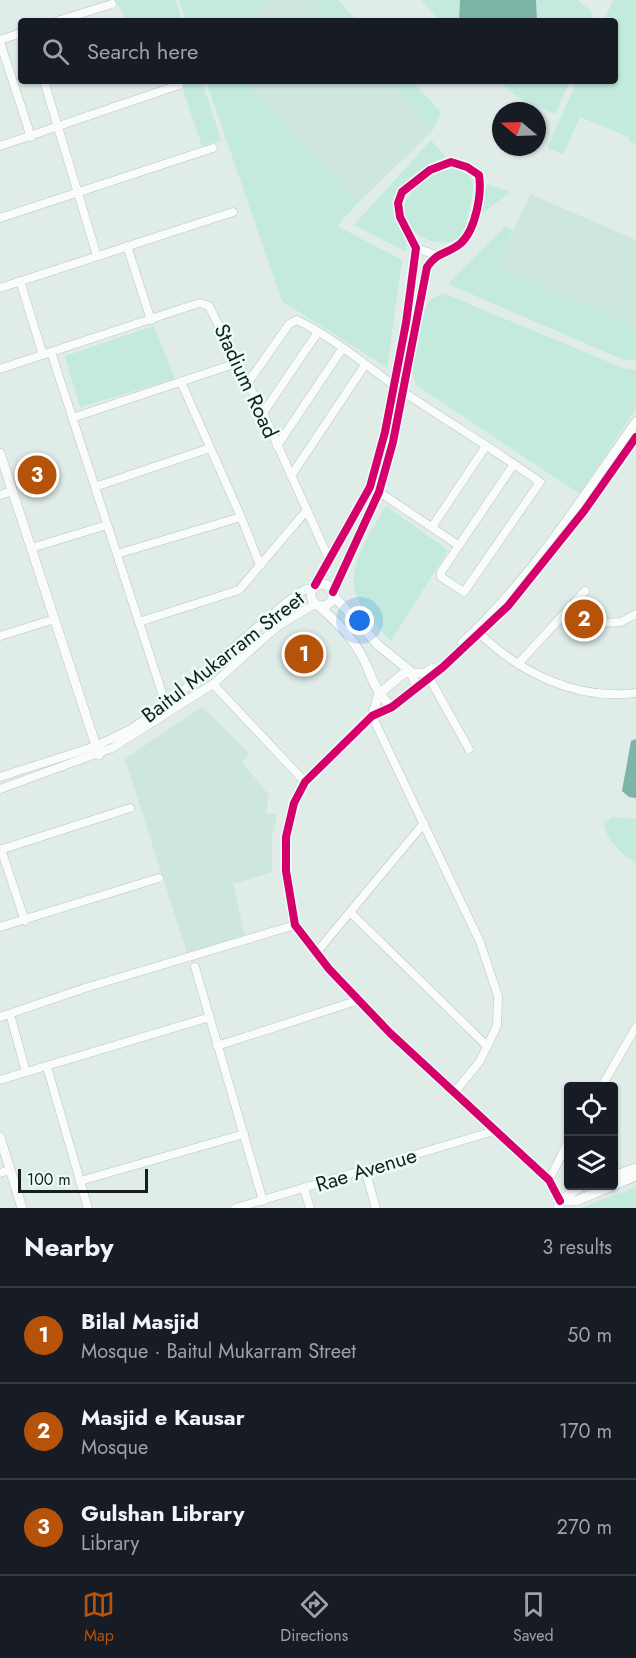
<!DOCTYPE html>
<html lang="en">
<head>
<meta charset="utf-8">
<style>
  :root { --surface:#171b24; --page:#242831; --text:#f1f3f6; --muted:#9ea1a6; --line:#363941; --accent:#b45309 }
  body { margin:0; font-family:Jost,sans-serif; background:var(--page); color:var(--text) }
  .controls { position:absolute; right:18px; bottom:18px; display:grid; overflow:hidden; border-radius:6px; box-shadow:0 2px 4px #0004 }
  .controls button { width:54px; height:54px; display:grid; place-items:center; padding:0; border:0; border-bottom:2px solid var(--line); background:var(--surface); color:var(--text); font:30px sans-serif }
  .compass { position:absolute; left:492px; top:102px; width:54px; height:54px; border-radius:50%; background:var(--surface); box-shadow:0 2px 4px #0004; rotate:289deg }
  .scale { position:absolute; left:18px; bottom:15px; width:130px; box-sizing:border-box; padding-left:6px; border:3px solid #161f1c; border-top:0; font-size:16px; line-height:21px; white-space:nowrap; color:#161f1c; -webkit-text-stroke:4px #eafef7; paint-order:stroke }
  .you { position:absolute; left:360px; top:621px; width:21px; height:21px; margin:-15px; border:4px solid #fff; border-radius:50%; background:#1a73e8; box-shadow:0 0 0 9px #1a73e833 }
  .badge { display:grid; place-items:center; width:39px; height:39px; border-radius:50%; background:var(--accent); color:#fff; font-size:20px; font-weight:700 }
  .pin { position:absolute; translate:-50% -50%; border:3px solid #fff; box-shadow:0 2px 6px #0006 }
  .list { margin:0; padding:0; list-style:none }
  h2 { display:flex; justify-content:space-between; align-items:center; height:78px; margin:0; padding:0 24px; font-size:26px }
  h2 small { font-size:20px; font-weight:400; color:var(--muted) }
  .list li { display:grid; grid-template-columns:39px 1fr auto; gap:18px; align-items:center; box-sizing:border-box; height:96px; padding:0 24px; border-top:2px solid var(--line) }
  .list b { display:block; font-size:22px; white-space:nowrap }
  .list p { margin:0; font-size:20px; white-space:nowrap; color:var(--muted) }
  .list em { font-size:20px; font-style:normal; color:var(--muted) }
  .icon { flex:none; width:33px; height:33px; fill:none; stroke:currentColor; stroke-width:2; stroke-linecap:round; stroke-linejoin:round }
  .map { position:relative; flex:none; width:636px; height:1208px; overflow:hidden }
  .search { position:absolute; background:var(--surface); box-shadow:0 2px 4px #0004; left:18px; right:18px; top:18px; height:66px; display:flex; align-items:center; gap:15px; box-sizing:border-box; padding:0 21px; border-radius:6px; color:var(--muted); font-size:22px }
  .sheet { height:366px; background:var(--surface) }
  nav { display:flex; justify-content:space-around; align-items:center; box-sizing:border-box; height:84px; border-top:2px solid var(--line); background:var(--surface); font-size:16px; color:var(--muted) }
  nav a { display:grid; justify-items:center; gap:3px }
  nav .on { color:var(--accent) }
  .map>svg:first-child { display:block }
</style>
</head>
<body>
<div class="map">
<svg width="636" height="1208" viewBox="0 0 636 1208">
  <rect width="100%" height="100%" fill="#dfece8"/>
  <g fill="#cde6de">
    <path d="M268 0H314L333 21H244Z"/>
    <path d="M244 81H388L433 130 357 204Z"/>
    <path d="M530 194 636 240V327L497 269Z"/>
    <path d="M202 707 249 753 242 762 269 795 266 813 277 815 272 835V872L233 884 245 936 187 953 125 759Z"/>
  </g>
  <g fill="#c4eade">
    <path d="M115 0H175L182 21H127Z"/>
    <path d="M179 0H268L244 21H186Z"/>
    <path d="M314 0H338L357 21H333Z"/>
    <path d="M421 0H577L591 11 593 21H441Z"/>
    <path d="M613 0H636V144L629 141V137L580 117 563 154 547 148 577 81H615V21H604Z"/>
    <path d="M180 81H202L221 140 202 146Z"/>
    <path d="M206 81H244L357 204 337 226 402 260 387 368 282 301Z"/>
    <path d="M388 81H412L439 110 440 114 433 130Z"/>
    <path d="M499 81H570L555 114 517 97Z"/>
    <path d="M431 140 445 157C421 168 383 189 396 221 401 233 409 239 406 252L354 225Z"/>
    <path d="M449 167 458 169 471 177C476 189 471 201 468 213 467 218 467 226 464 231 445 267 349 211 449 167Z"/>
    <path d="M487 184 510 192 478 217Z"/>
    <path d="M506 226 513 230 498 269 636 327V361L624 360 448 284Z"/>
    <path d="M443 293 623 368 636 370V408L580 494 416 385 410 366 425 308 431 299Z"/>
    <path d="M154 326 175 379 80 407 65 356Z"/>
    <path d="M386 506 448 550 391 641C379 627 359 611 355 592 348 564 372 530 386 506Z"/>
    <path d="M612 817 636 819V863C621 853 607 842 604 824Z"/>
    <path d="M636 1187V1208H582L583 1207Z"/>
  </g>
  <g fill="#7cb5a6">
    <path d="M460 0H536L537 21H459Z"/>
    <path d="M636 739V798L629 797 622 791 631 741Z"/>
  </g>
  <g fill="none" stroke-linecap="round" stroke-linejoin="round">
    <defs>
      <g id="minor">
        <path d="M57 21 112 4"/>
        <path d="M0 40 21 33"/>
        <path d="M0 42 31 137"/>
        <path d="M44 81 97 256"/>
        <path d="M0 146 179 85"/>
        <path d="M0 218 213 148"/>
        <path d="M127 246 151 320"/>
        <path d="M416 248 436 255"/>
        <path d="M20 281 43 355"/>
        <path d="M0 288 233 212"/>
        <path d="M51 352 166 705"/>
        <path d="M0 369 193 305 200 303 209 306 263 413 329 559"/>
        <path d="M181 382 241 517 260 565"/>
        <path d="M247 384 289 324 297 320C336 339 370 369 405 393 450 423 496 451 540 482L464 592 441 577V572L514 464"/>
        <path d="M263 413 318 332"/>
        <path d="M72 418 237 363"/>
        <path d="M277 446 342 349"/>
        <path d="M291 476 365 365"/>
        <path d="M95 487 210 448"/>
        <path d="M379 492 458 545"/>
        <path d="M0 495 12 491"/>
        <path d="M432 527 486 446"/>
        <path d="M31 548 107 525"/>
        <path d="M117 554 241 517"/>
        <path d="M315 585 370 487 385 432 406 323 416 248 400 217 398 203 402 192 430 170 451 162 467 167 479 175C482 193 476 229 461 243 447 255 439 250 427 267L393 442 379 492 333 592"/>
        <path d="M139 622 239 590 307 510"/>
        <path d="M602 623 621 622 636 614"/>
        <path d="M476 630C518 672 576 701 636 693"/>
        <path d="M0 636 55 619"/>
        <path d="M518 664 585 591"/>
        <path d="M427 674 469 749"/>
        <path d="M213 684 305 782"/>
        <path d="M372 716 480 942 498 996 497 1026 480 1061 454 1093"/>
        <path d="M0 777 96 746 131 729 166 705 288 601 304 590 312 588"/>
        <path d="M0 789 112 748 213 684 278 626 315 604"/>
        <path d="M1 849 25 921"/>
        <path d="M0 850 130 808"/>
        <path d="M350 912 487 1046"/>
        <path d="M0 927 159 878"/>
        <path d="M316 953 424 823"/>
        <path d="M195 967 263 1201"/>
        <path d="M10 1014 26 1072"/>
        <path d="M0 1017 85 988 295 925"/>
        <path d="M217 1046 359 1000"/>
        <path d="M47 1067 88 1208"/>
        <path d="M0 1080 210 1017"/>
        <path d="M602 1086 636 1027"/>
        <path d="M365 1170 376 1208"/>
        <path d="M0 1173 10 1170"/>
        <path d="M549 1180 568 1142"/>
        <path d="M80 1181 244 1134"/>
        <path d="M304 1189 310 1208"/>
        <path d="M236 1208 494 1131"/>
      </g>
      <g id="tertiary">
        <path d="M0 453 99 755"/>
        <circle cx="322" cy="595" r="11"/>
        <path d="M333 595 378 645 410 671 417 687"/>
        <path d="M318 605C333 619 349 633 359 651 373 674 370 686 392 707"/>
        <path d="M462 643C531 580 582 498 636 422"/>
        <path d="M372 716 379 694 404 673H426L433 668"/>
        <path d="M0 1137 22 1208"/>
        <path d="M614 1176 636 1168"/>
        <path d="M560 1201 549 1180 390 1033 329 969 295 925 286 871V837L294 803 305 782 372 716 392 707 443 667 508 606 584 511 636 437"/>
        <path d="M560 1201H576L636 1176"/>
        <path d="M558 1208 560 1201 581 1186"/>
      </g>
    </defs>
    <use href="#minor" stroke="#b9c4c0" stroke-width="9"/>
    <use href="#tertiary" stroke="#b9c4c0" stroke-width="10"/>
    <use href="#minor" stroke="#fafcfc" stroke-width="8"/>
    <use href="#tertiary" stroke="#fafcfc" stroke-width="9"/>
    <defs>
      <g id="cycleway">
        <path d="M315 585 370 487 385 432 406 323 416 248 400 217 398 203 402 192 430 170 451 162 467 167 479 175C482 193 476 229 461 243 447 255 439 250 427 267L393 442 379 492 333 592"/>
        <path d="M560 1201 549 1180 390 1033 329 969 295 925 286 871V837L294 803 305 782 372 716 392 707 443 667 508 606 584 511 636 437"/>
      </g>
    </defs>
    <use href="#cycleway" stroke="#eafef7" stroke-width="11"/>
    <use href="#cycleway" stroke="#d6006c" stroke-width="8"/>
  </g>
  <g text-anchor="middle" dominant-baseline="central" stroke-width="5" stroke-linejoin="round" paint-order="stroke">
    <g font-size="21" fill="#161f1c" stroke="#eafef7">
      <text transform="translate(246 381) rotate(65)">Stadium Road</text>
      <text transform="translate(223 657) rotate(-38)">Baitul Mukarram Street</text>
      <text transform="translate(366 1170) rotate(-17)">Rae Avenue</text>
    </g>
  </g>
</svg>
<div class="controls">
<button><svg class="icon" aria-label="locate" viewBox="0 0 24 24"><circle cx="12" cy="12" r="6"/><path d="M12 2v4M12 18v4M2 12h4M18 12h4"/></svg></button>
<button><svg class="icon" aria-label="layers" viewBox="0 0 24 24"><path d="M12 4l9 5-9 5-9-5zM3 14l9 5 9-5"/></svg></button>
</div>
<svg class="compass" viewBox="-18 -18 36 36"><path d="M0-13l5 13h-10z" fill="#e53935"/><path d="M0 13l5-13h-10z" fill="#9ea1a6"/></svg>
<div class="scale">100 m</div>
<div class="you"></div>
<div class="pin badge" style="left:304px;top:654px">1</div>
<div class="pin badge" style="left:584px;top:619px">2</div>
<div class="pin badge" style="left:37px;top:475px">3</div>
<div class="search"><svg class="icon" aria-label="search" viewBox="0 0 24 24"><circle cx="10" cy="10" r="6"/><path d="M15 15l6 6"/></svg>Search here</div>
</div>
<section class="sheet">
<h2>Nearby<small>3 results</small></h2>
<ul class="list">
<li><span class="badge">1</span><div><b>Bilal Masjid</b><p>Mosque · Baitul Mukarram Street</p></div><em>50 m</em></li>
<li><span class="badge">2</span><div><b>Masjid e Kausar</b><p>Mosque</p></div><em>170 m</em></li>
<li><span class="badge">3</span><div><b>Gulshan Library</b><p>Library</p></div><em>270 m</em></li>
</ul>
</section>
<nav>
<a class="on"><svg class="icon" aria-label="map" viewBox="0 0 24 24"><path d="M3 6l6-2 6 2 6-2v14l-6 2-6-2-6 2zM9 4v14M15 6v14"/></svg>Map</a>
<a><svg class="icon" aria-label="directions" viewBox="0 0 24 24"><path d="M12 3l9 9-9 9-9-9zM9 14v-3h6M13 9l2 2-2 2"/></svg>Directions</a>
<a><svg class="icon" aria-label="saved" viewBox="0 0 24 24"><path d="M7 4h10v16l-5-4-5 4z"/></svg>Saved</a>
</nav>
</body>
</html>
